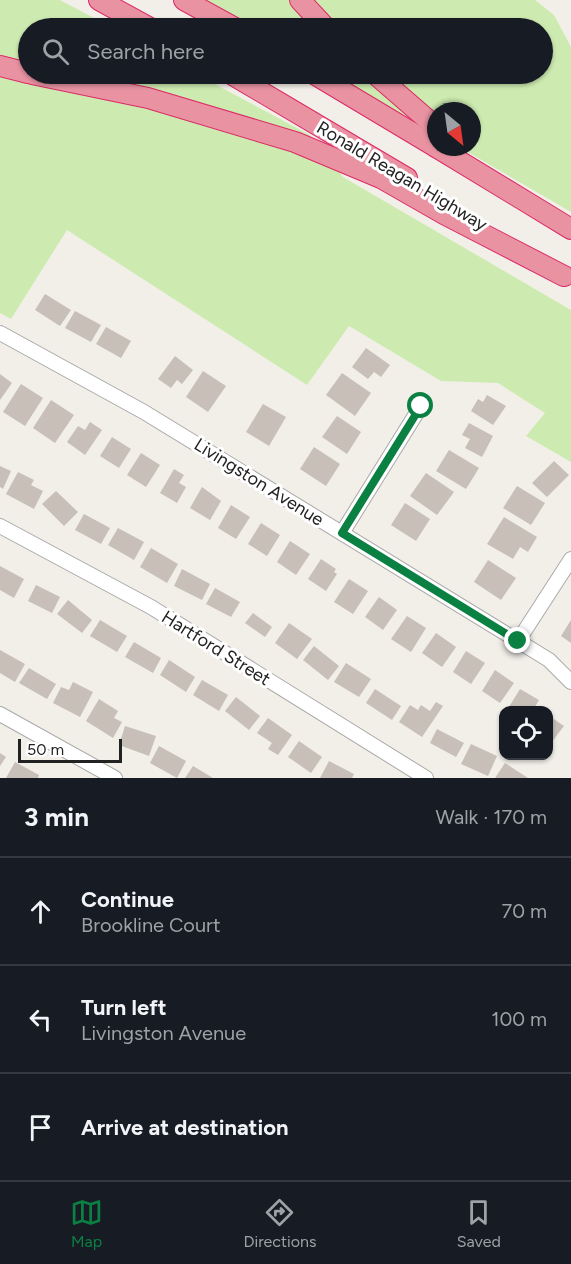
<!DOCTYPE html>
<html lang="en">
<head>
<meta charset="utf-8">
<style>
  :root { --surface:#171b24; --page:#20242c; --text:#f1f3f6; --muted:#9ea1a6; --line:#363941; --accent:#0b8043 }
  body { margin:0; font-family:Figtree,sans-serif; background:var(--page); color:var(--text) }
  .controls { position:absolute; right:18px; bottom:18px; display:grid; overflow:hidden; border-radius:12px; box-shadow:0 2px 4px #0004 }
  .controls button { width:54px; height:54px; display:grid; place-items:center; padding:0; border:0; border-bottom:2px solid var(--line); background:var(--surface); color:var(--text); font:30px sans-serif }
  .compass { position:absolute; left:427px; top:102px; width:54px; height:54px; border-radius:50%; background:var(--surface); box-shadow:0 2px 4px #0004; rotate:151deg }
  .scale { position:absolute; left:18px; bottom:15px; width:104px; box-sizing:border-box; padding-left:6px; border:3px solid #222; border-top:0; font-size:16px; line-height:21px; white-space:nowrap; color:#222; -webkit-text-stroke:4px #fff; paint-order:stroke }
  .stop { position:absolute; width:18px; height:18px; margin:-14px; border:4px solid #0b8043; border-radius:50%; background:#fff }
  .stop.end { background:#0b8043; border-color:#fff; box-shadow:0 2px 6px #0008 }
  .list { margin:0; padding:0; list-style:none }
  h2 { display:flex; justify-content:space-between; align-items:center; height:78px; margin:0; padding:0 24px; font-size:26px }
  h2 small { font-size:20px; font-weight:400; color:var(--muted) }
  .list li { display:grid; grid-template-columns:39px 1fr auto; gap:18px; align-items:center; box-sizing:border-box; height:108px; padding:0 24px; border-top:2px solid var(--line) }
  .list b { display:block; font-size:22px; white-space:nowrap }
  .list p { margin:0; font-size:20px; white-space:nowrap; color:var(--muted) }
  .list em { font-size:20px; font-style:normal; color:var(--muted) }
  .icon { flex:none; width:33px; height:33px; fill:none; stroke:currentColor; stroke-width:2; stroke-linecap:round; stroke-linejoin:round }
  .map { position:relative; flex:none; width:571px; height:778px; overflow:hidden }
  .search { position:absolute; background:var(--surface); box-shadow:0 2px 4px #0004; left:18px; right:18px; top:18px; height:66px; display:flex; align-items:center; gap:15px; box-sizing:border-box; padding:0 21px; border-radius:33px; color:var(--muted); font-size:22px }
  .sheet { height:402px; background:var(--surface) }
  nav { display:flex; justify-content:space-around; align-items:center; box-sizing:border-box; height:84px; border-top:2px solid var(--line); background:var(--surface); font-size:16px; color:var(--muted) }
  nav a { display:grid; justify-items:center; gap:3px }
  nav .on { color:var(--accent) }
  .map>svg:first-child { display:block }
</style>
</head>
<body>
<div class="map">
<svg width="571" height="778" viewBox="0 0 571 778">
  <rect width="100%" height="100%" fill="#f2efe9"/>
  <g fill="#cdebb0">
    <path d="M0 0H60L113 28H28V74H196L310 135 343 177 571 310V462L526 436 545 413 498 383 441 381 349 326 307 385 67 230 11 319 0 313Z"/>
    <path d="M205 0H535L554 15 571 47V212L459 147H472V111H436V133L332 74H542V28H255Z"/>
  </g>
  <g fill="#c7bfb8">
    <path d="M45 294 71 310 60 326 35 310Z"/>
    <path d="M75 311 101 325 91 342 65 328Z"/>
    <path d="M106 327 131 341 121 358 96 344Z"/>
    <path d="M366 348 390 365 381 377 374 372 368 379 352 367Z"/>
    <path d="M175 356 193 370 182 384 177 380 171 388 158 379Z"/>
    <path d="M203 371 226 386 208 412 186 397Z"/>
    <path d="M342 373 371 393 355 416 326 395Z"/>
    <path d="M0 374 12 383 0 400Z"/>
    <path d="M21 384 43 398 25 426 3 412Z"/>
    <path d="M487 395 506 406 493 425 471 411 478 399 483 402Z"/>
    <path d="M51 400 74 415 55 443 33 428Z"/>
    <path d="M263 404 286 417 269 446 246 432Z"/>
    <path d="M337 416 361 432 347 454 322 437Z"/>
    <path d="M90 422 102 430 85 455 67 442 78 426 85 430Z"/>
    <path d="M469 423 493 436 482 457 465 448 470 439 462 435Z"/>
    <path d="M112 437 131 449 119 468 100 456Z"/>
    <path d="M314 447 340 464 326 486 300 469Z"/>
    <path d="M449 450 479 468 466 489 436 471Z"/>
    <path d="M141 453 160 465 146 487 127 475Z"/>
    <path d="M554 461 569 475 547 497 532 483Z"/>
    <path d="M0 466 11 471 3 489 0 487Z"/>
    <path d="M174 469 184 475 179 483 186 487 177 503 160 493Z"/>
    <path d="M18 472 34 480 31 485 43 491 34 509 6 494Z"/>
    <path d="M426 473 454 492 437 515 410 496Z"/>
    <path d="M517 486 545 503 531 525 503 508Z"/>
    <path d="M202 487 221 501 210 520 190 508Z"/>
    <path d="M56 491 78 512 64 526 42 504Z"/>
    <path d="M405 503 430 519 416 541 391 525Z"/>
    <path d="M231 505 250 517 236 539 218 528Z"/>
    <path d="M84 514 110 528 101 544 75 530Z"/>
    <path d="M504 517 537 537 528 552 520 547 513 559 487 544Z"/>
    <path d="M261 523 280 535 267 556 248 544Z"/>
    <path d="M118 528 144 542 134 560 108 545Z"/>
    <path d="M290 541 310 554 296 575 277 562Z"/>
    <path d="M151 548 178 564 167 583 140 567Z"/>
    <path d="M321 559 336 569 334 572 337 574 326 591 308 579Z"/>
    <path d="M488 560 516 578 501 600 474 582Z"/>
    <path d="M0 566 24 579 14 598 0 590Z"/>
    <path d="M182 569 210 584 202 600 174 586Z"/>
    <path d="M349 579 368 591 353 614 334 602Z"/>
    <path d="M36 585 60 597 52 613 28 601Z"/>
    <path d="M215 588 240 602 231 617 206 604Z"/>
    <path d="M379 597 397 610 383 630 365 617Z"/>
    <path d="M68 600 92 620 82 633 57 614Z"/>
    <path d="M253 613 272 627 265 637 245 623Z"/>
    <path d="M407 616 426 628 411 652 391 639Z"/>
    <path d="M100 620 127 636 117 652 90 636Z"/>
    <path d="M571 620V643L561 636Z"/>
    <path d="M289 623 312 639 297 659 275 643Z"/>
    <path d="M436 633 456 647 442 667 422 653Z"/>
    <path d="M134 642 161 658 153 673 125 657Z"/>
    <path d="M314 646 339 666 328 680 303 660Z"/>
    <path d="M0 650 25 664 15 682 0 673Z"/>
    <path d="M466 651 485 663 471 684 453 672Z"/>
    <path d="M169 660 195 677 186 692 160 675Z"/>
    <path d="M346 663 371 679 359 697 334 682Z"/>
    <path d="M29 668 56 684 47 699 19 683Z"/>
    <path d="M495 670 514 683 500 703 482 691Z"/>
    <path d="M202 680 228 695 219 711 193 695Z"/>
    <path d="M73 682 93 692 80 717 53 703 61 687 69 690Z"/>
    <path d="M375 689 401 706 392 720 366 703Z"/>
    <path d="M520 689 539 700 533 710H507Z"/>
    <path d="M236 697 260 716 249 730 225 711Z"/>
    <path d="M99 699 118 711 114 718 122 722 113 738 86 721Z"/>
    <path d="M436 702 443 706 422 737 399 722 410 705 418 710 421 705 430 711Z"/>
    <path d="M548 715 564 726 548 747Z"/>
    <path d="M268 718 292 735 278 755 268 749 272 743 257 733Z"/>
    <path d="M125 726 156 736 149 756 119 745Z"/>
    <path d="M437 729 464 743 456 757 430 743Z"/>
    <path d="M299 741 322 757 311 773 288 757Z"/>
    <path d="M471 744 497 756 488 776 461 764Z"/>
    <path d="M159 746 186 761 177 778 150 763Z"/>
    <path d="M0 753 6 757 0 766Z"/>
    <path d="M329 761 354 774 352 778H320Z"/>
    <path d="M15 762 39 775 38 778H6Z"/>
    <path d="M505 763 528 778H495Z"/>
    <path d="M193 766 213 778H185Z"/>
  </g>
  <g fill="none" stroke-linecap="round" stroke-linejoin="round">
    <defs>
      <g id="minor">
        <path d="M0 333 144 412 549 660 571 682"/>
        <path d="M0 526 151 607 426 778"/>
        <path d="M342 533 421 406"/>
        <path d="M518 641 571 559"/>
        <path d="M0 714 115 778"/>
      </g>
      <g id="highway">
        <path d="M99 0 150 28"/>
        <path d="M184 0 235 28"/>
        <path d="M300 0 326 28"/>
        <path d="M0 66 28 73"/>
        <path d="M32 74 148 98 295 142 381 178 444 214 564 276"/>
        <path d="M231 74 407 178"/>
        <path d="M314 74 436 147"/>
        <path d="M375 74 436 127"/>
        <path d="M436 147 571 229"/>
      </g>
    </defs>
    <use href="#minor" stroke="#a9a9a9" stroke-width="16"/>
    <use href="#highway" stroke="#dc2a67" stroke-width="22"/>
    <use href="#minor" stroke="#fff" stroke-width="14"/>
    <use href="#highway" stroke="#e892a2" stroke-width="20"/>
  </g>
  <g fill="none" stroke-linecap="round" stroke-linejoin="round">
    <path stroke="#0b8043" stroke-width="8" d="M421 406 342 533 518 641"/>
  </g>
  <g text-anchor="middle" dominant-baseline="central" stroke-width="6" stroke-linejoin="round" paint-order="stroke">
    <g font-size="18" fill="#222" stroke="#fff">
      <text transform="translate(402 176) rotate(31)">Ronald Reagan Highway</text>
      <text transform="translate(259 482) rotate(32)">Livingston Avenue</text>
      <text transform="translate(216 648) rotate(32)">Hartford Street</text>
    </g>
  </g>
</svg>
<div class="controls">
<button><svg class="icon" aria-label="locate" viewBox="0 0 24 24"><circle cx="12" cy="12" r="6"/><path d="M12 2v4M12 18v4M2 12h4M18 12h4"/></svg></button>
</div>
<svg class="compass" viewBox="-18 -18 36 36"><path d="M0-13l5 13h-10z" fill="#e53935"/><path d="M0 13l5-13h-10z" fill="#9ea1a6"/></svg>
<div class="scale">50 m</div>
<div class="stop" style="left:421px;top:406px"></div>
<div class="stop end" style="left:518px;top:641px"></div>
<div class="search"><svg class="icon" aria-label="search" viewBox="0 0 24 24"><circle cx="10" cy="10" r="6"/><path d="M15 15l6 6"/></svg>Search here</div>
</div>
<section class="sheet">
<h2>3 min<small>Walk · 170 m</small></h2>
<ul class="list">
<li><svg class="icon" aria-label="ahead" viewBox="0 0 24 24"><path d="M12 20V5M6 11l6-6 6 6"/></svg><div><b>Continue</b><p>Brookline Court</p></div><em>70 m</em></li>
<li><svg class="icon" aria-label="left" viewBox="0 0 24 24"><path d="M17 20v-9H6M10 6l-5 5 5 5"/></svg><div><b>Turn left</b><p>Livingston Avenue</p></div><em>100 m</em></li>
<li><svg class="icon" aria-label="arrive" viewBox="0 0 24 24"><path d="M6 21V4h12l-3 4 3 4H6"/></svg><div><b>Arrive at destination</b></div></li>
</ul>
</section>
<nav>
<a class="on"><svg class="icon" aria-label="map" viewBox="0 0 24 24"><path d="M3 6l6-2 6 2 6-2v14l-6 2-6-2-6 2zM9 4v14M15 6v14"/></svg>Map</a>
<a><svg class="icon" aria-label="directions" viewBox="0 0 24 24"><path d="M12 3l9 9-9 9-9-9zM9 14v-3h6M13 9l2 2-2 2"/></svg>Directions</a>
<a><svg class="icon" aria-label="saved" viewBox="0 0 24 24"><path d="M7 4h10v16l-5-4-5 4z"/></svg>Saved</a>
</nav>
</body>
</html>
